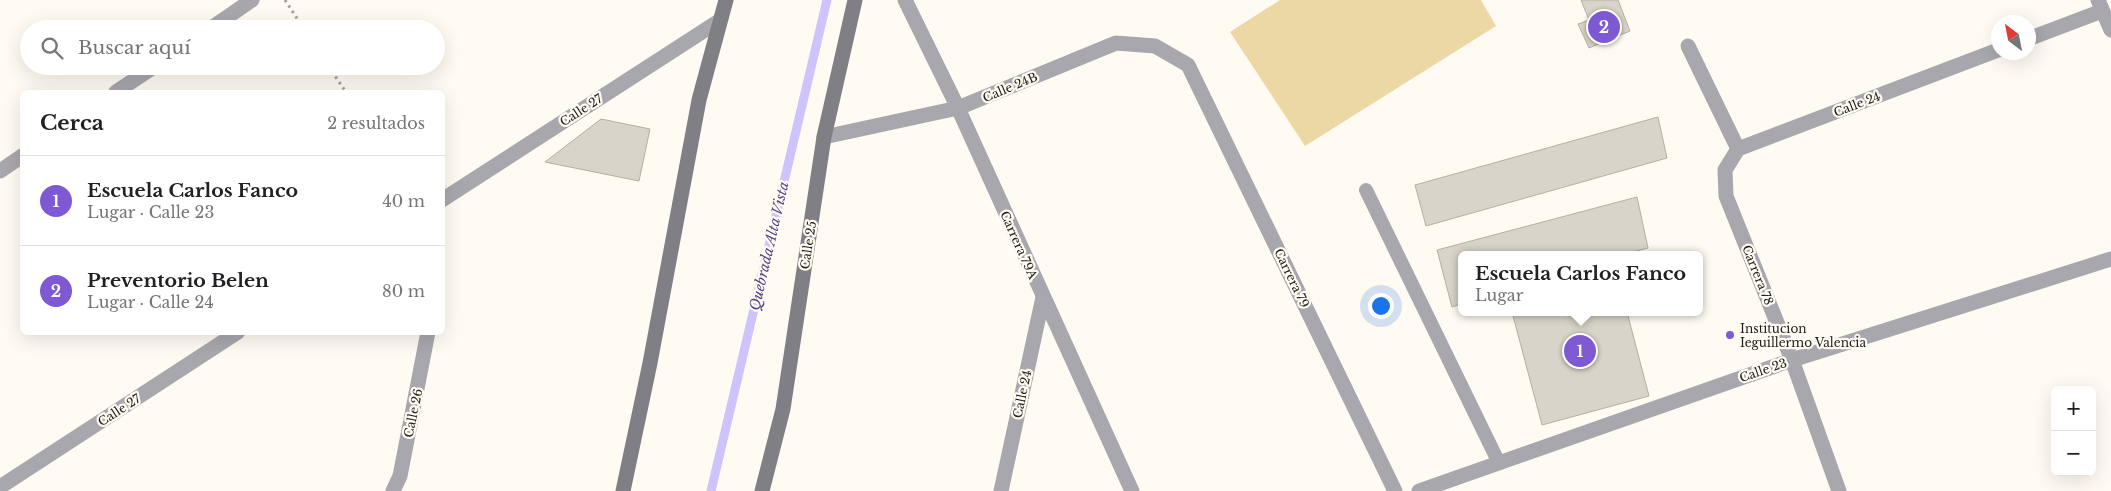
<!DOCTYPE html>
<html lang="es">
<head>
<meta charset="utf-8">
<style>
  :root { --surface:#fff; --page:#f2f2f2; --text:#202124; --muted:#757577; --line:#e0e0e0; --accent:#7e59d3 }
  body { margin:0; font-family:"Libre Baskerville",serif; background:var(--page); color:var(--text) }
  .controls { position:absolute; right:15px; bottom:15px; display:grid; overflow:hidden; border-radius:8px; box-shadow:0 5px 20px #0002 }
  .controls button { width:45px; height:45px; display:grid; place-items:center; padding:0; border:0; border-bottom:1px solid var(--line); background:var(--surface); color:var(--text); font:25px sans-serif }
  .compass { position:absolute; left:1991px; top:15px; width:45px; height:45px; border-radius:50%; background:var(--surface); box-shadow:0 5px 20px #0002; rotate:328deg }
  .you { position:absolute; left:1380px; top:305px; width:18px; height:18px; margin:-12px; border:4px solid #fff; border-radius:50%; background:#1a73e8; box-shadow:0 0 0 8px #1a73e833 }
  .badge { display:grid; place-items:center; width:32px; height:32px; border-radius:50%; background:var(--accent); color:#fff; font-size:16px; font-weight:700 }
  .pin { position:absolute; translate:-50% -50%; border:2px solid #fff; box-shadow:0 1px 5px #0006 }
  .popup { position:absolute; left:1458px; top:251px; width:245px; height:65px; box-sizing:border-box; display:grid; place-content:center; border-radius:8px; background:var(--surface); filter:drop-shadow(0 1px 4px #0005); font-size:16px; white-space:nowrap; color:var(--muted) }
  .popup b { font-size:19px; color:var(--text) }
  .popup::after { content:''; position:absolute; left:50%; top:100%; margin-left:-10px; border:10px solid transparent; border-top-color:var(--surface) }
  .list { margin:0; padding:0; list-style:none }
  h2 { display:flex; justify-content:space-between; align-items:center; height:65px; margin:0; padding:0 20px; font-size:21px }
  h2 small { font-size:16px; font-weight:400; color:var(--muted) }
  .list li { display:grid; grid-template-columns:32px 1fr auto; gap:15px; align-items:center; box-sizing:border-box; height:90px; padding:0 20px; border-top:1px solid var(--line) }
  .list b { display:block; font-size:19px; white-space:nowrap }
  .list p { margin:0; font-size:16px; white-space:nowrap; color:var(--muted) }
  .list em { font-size:16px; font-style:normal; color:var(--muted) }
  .icon { flex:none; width:28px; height:28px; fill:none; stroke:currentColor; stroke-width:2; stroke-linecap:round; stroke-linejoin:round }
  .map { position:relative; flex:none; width:2111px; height:491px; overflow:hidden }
  .search { position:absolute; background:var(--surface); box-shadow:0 5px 20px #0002; left:20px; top:20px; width:425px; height:55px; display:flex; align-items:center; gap:12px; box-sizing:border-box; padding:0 18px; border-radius:28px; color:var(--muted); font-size:19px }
  .panel { position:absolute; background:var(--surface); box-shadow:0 5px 20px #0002; left:20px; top:90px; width:425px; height:245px; border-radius:8px }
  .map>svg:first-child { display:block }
</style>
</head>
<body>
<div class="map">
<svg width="2111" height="491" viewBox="0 0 2111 491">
  <rect width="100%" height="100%" fill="#fffbf2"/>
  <path fill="#ecd8a4" d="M1280 0H1481L1496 26 1305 146 1230 32Z"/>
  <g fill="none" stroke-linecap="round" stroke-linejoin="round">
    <path stroke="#cfc3fe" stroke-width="9" d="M711 491 827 0"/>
  </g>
  <g fill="#d9d4c9" stroke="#b4afa4">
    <path d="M1581 0H1618L1630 31 1589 48 1578 24 1589 20Z"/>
    <path d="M1658 117 1667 158 1426 226 1415 185Z"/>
    <path d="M601 119 650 129 639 181 545 162Z"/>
    <path d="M1637 197 1648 248 1622 255H1461V304L1452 307 1437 250Z"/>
    <path d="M1512 312H1627L1649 396 1542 425Z"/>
  </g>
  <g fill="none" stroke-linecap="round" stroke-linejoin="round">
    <g stroke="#a4a29b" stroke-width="3" stroke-dasharray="2.5 4" stroke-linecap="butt">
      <path d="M285 0 304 29"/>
      <path d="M328 66 346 92"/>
    </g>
    <path stroke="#a8a7ad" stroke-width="14" d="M1366 190 1499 463"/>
    <g stroke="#a8a7ad" stroke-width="15">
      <path d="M905 0 958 108 1132 491"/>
      <path d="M2098 0 2111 30"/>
      <path d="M210 29 252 0"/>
      <path d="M2028 39 2102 11"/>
      <path d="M1688 46 1738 149"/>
      <path d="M116 92 155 66"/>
      <path d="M824 137 958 108 1116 43 1155 46 1188 65 1395 491"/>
      <path d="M0 171 22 156"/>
      <path d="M442 200 719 21"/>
      <path d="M0 487 238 332"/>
      <path d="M393 491 400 476 428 332"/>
      <path d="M1001 491 1043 297"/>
      <path d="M1419 491 1792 360 2111 259"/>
      <path d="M1839 491 1792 360 1726 196 1725 170 1738 149 1998 50"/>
    </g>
    <g stroke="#807f86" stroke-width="15">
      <path d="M623 491 650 363 699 100 726 0"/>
      <path d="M762 491 783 409 824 137 855 0"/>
    </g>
  </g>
  <circle fill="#7e59d3" stroke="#fffbf2" stroke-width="2" cx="1730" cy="335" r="5"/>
  <g text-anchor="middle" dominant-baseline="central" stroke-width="4.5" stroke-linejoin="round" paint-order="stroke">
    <g font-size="12" fill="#21201c" stroke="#fffbf2">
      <text transform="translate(1010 87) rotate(-23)">Calle 24B</text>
      <text transform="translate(1857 104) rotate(-21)">Calle 24</text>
      <text transform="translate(581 110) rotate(-33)">Calle 27</text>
      <text transform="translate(808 245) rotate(-81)">Calle 25</text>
      <text transform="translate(1019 245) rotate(66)">Carrera 79A</text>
      <text transform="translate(1758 275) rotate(68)">Carrera 78</text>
      <text transform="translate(1292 278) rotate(64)">Carrera 79</text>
      <text transform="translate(1763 370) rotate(-19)">Calle 23</text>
      <text transform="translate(1022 394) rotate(-78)">Calle 24</text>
      <text transform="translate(119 410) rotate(-33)">Calle 27</text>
      <text transform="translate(413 413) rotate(-78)">Calle 26</text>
    </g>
    <g font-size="12" fill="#21201c" stroke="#fffbf2" text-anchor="start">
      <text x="1740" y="328">Institucion<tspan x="1740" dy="14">Ieguillermo Valencia</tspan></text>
    </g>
    <g font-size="14" font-style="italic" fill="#554288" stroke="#fffbf2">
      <text transform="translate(769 246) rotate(-77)">Quebrada Alta Vista</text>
    </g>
  </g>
</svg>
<div class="controls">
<button>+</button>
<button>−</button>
</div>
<svg class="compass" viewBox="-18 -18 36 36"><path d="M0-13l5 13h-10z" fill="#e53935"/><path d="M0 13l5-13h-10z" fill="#757577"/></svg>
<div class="you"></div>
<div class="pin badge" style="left:1580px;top:351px">1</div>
<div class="popup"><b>Escuela Carlos Fanco</b>Lugar</div>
<div class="pin badge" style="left:1604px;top:27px">2</div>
<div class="search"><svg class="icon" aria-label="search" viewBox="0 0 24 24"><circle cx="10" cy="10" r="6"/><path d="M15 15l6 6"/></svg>Buscar aquí</div>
<section class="panel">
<h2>Cerca<small>2 resultados</small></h2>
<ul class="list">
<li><span class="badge">1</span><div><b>Escuela Carlos Fanco</b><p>Lugar · Calle 23</p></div><em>40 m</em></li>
<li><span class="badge">2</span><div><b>Preventorio Belen</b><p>Lugar · Calle 24</p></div><em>80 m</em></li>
</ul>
</section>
</div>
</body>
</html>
